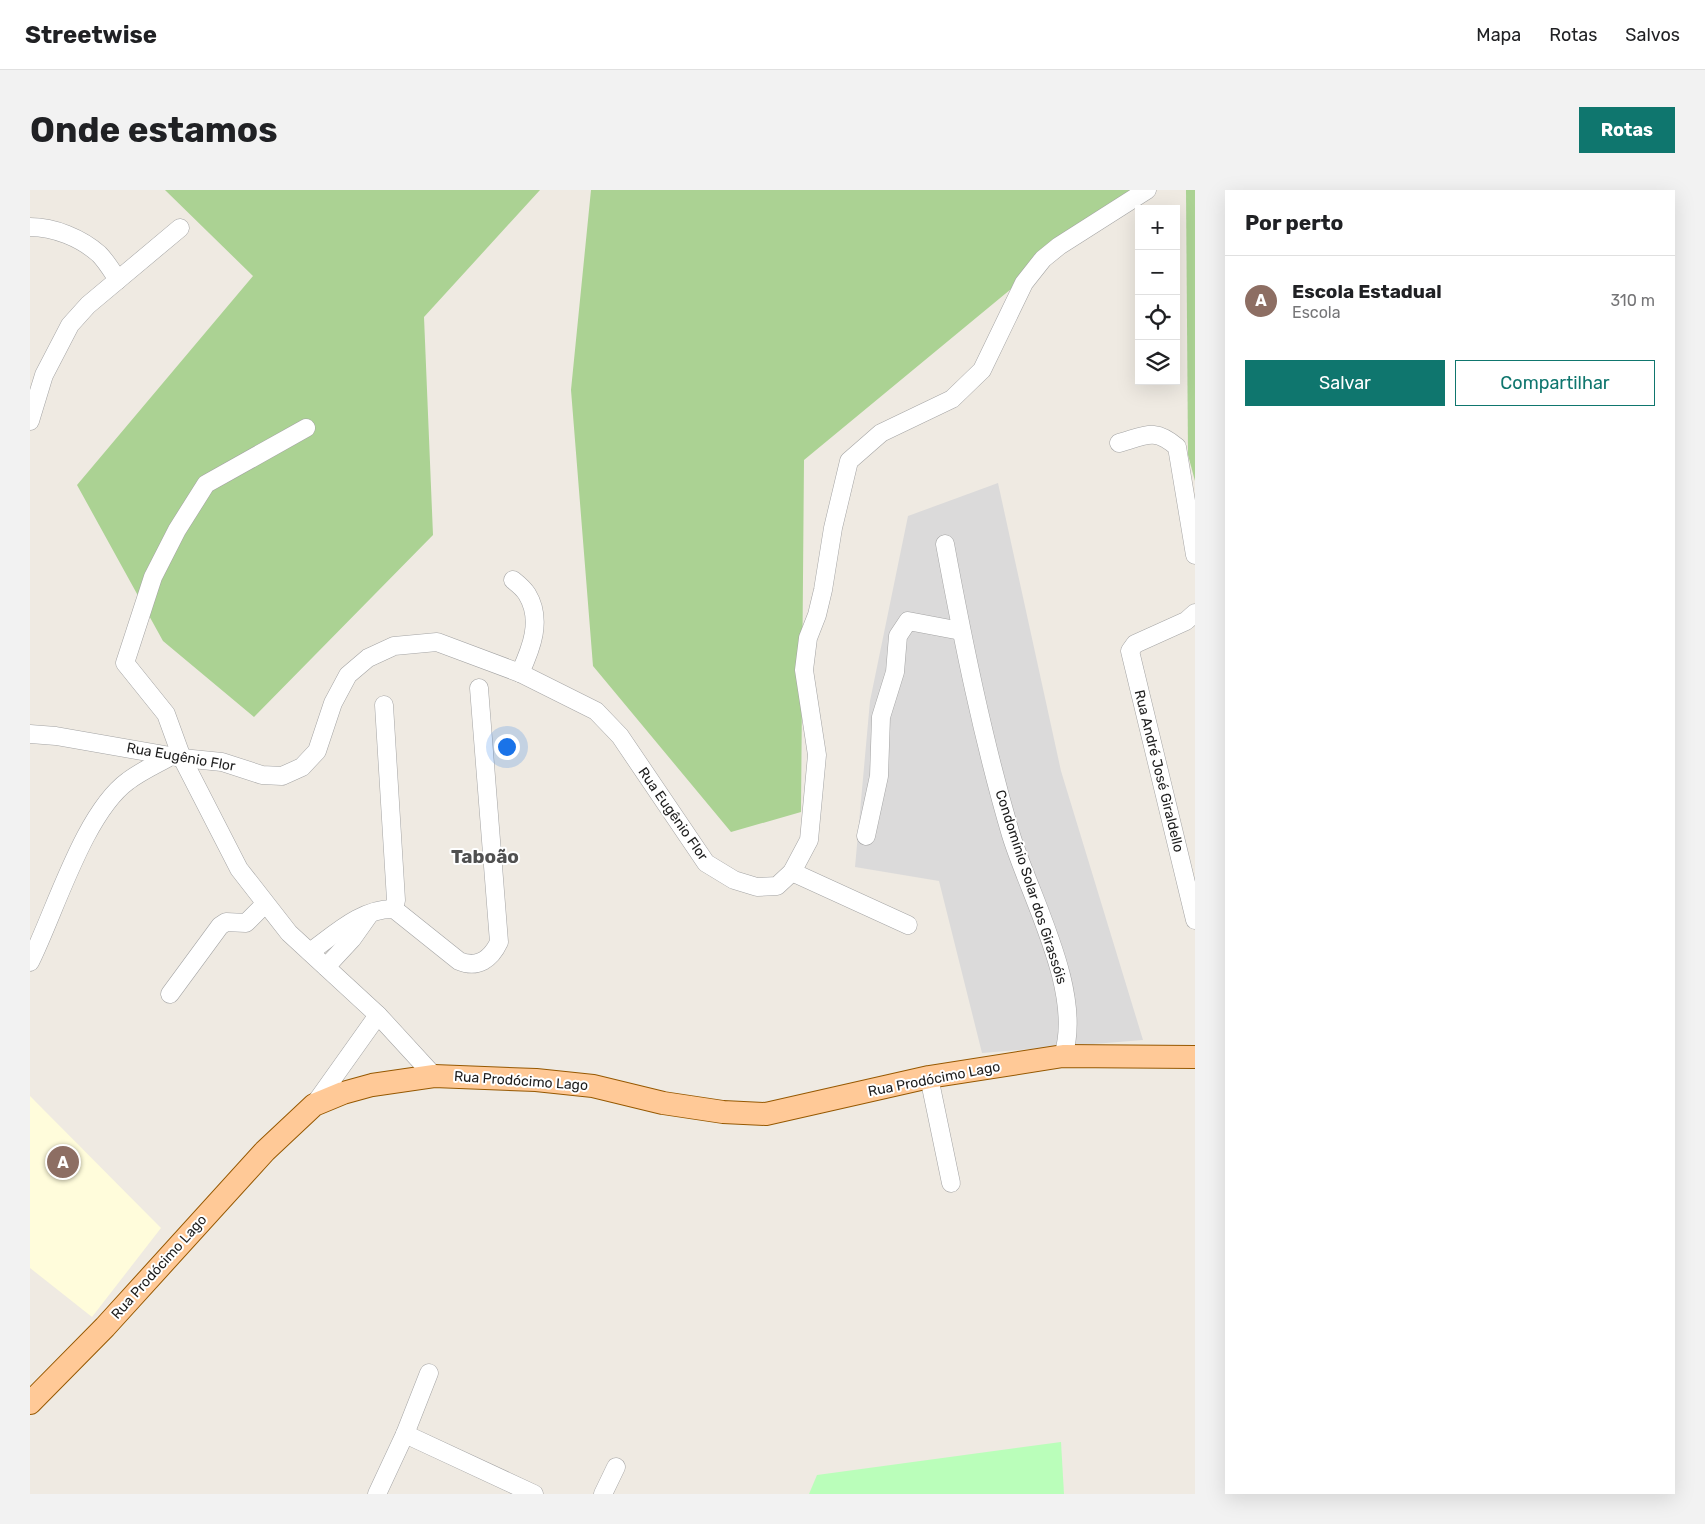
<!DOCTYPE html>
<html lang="pt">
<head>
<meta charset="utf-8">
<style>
  :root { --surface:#fff; --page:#f2f2f2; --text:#202124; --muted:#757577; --line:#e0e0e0; --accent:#0f766e }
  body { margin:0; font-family:Rubik,sans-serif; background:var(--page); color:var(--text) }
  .controls { position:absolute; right:15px; top:15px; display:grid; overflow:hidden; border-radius:0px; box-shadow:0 5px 20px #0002 }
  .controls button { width:45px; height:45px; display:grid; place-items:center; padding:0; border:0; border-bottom:1px solid var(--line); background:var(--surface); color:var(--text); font:25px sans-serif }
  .you { position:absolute; left:476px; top:556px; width:18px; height:18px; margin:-12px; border:4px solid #fff; border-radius:50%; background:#1a73e8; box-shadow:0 0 0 8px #1a73e833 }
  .badge { display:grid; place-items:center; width:32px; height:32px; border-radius:50%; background:var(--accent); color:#fff; font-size:16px; font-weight:700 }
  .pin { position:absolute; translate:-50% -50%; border:2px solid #fff; box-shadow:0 1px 5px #0006 }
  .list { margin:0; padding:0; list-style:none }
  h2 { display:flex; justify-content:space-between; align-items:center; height:65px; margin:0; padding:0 20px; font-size:21px }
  h2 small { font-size:16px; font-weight:400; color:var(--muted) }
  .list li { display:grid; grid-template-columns:32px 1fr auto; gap:15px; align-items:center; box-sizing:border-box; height:90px; padding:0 20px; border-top:1px solid var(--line) }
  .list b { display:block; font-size:19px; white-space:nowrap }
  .list p { margin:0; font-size:16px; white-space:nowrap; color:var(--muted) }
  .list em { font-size:16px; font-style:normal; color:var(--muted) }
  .actions { display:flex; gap:10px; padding:15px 20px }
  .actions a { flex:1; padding:11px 0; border:1px solid var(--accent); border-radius:0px; text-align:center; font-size:18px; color:var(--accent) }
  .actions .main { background:var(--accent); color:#fff }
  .icon { flex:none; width:28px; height:28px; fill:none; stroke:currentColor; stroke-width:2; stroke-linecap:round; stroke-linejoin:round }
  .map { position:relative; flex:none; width:1165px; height:1304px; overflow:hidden; border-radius:0px }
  header { display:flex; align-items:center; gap:30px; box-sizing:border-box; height:70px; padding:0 25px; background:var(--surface); border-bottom:1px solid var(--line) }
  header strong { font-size:24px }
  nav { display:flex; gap:28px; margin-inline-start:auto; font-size:18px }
  .intro { display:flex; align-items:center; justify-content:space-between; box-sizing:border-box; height:120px; padding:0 30px }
  h1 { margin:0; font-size:35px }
  .button { padding:12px 22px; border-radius:0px; background:var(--accent); color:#fff; font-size:18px; font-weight:700 }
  main { display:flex; gap:30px; padding:0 30px }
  aside { flex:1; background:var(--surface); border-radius:0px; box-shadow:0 5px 20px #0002 }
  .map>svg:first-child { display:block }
</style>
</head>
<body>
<header>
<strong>Streetwise</strong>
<nav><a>Mapa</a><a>Rotas</a><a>Salvos</a></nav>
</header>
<div class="intro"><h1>Onde estamos</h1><a class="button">Rotas</a></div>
<main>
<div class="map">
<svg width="1165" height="1304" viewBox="0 0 1165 1304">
  <rect width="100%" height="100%" fill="#efeae2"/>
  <path fill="#dbdada" d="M968 293 1031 581 1113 850 952 863 909 691 825 677 840 511 878 326Z"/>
  <path fill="#fffcdb" d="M0 906 131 1038 62 1127 0 1078Z"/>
  <g fill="#abd293">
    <path d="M135 0H510L394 127 403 345 224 527 133 451 47 295 223 86Z"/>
    <path d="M561 0H1101L774 270 771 622 701 642 563 476 541 200Z"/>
    <path d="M1156 0H1165V291L1158 265Z"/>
  </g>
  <path fill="#bafeba" d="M1031 1252 1034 1304H779L787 1285Z"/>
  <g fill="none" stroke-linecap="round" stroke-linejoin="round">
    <defs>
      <g id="minor">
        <path d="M0 37C24 37 51 48 69 64 76 71 82 81 88 90"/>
        <path d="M0 231 14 185 40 135 58 115 150 38"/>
        <path d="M276 238 176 294 147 340 123 387 95 473 136 524 152 568 209 679 259 743 348 825 404 886"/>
        <path d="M1089 253C1115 246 1124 237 1147 257L1165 365"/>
        <path d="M915 354C933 451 953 550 981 645 1000 707 1054 802 1033 866"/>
        <path d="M483 390C488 394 494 399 497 404 513 430 501 459 490 483"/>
        <path d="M1165 423 1156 431 1105 454 1100 461 1165 730"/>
        <path d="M354 515 366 710 364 719"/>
        <path d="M0 544 26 546 152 568 192 572 232 585 252 586 272 577 287 561 303 513 318 485 338 468 364 456 407 452 490 483 566 521 590 546 676 673 704 690 727 697 747 696 762 682 779 650 787 565 774 480 778 448 787 425 793 400 803 338 819 271 851 243 922 209 952 180 994 93 1013 69 1029 56 1117 0"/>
        <path d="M836 646 849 586 851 527 865 482 868 446 878 431 931 441"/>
        <path d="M762 682 878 735"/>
        <path d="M280 762C305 744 332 718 364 719L429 771C448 779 461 769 469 752L449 498"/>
        <path d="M0 772C25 722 54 623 98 591 111 581 127 574 141 566"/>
        <path d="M296 777 322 749 339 725"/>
        <path d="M140 804 190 736 196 732 216 733 235 714"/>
        <path d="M899 887 921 993"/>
        <path d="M284 915 348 825"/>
        <path d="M375 1244 504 1304"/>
        <path d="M347 1304 375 1244 399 1183"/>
        <path d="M573 1304 586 1277"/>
      </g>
      <path id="major" d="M0 1213 75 1137 235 961 284 915 313 903 342 895 404 886 506 890 563 896 633 913 693 922 736 924 899 887 1033 866 1165 867"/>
    </defs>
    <use href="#minor" stroke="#a4a4a4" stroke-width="19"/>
    <use href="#major" stroke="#965800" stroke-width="24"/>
    <use href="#minor" stroke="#fff" stroke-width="18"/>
    <use href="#major" stroke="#ffc997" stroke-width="22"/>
  </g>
  <g text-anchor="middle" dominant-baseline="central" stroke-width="4" stroke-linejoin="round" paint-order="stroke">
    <g font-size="14" fill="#1d1d1d" stroke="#fff">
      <text transform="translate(151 567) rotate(10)">Rua Eugênio Flor</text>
      <text transform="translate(1129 581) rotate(76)">Rua André José Giraldello</text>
      <text transform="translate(643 624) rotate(55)">Rua Eugênio Flor</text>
      <text transform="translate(1001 697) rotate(72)">Condomínio Solar dos Girassóis</text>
      <text transform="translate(904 889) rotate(-11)">Rua Prodócimo Lago</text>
      <text transform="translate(491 891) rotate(4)">Rua Prodócimo Lago</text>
      <text transform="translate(129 1077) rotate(-48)">Rua Prodócimo Lago</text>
    </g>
    <g font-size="19" font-weight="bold" fill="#505050" stroke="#fff">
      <text x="455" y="666">Taboão</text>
    </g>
  </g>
</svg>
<div class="controls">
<button>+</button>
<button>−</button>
<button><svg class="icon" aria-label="locate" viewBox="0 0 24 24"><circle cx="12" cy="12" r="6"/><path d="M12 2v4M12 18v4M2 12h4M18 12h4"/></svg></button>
<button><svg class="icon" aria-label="layers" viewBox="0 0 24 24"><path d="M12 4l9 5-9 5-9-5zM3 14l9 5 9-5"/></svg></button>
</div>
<div class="you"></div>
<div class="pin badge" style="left:33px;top:972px;background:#8d6e63">A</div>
</div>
<aside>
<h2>Por perto<small></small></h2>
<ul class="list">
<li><span class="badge" style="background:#8d6e63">A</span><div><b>Escola Estadual</b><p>Escola</p></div><em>310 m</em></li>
</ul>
<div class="actions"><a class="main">Salvar</a><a>Compartilhar</a></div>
</aside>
</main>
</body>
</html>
